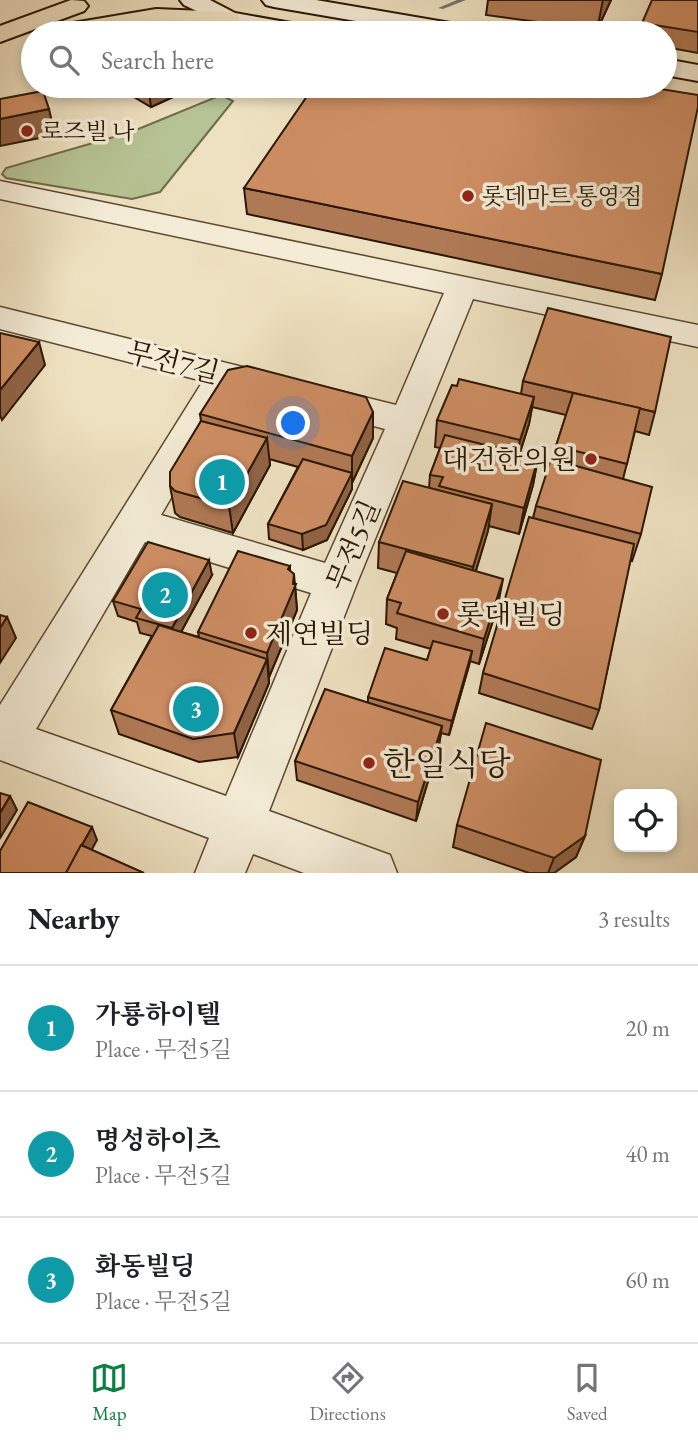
<!DOCTYPE html>
<html lang="en">
<head>
<meta charset="utf-8">
<style>
  :root { --surface:#fff; --page:#f6f6f6; --text:#202124; --muted:#757577; --line:#e0e0e0; --accent:#0b8043 }
  body { margin:0; font-family:"EB Garamond","Noto Serif KR",serif; background:var(--page); color:var(--text) }
  .controls { position:absolute; right:21px; bottom:21px; display:grid; overflow:hidden; border-radius:14px; box-shadow:0 4px 10px #0003 }
  .controls button { width:63px; height:63px; display:grid; place-items:center; padding:0; border:0; border-bottom:2px solid var(--line); background:var(--surface); color:var(--text); font:35px sans-serif }
  .you { position:absolute; left:294px; top:424px; width:24px; height:24px; margin:-18px; border:5px solid #fff; border-radius:50%; background:#1a73e8; box-shadow:0 0 0 10px #1a73e833 }
  .badge { display:grid; place-items:center; width:46px; height:46px; border-radius:50%; background:var(--accent); color:#fff; font-size:23px; font-weight:700 }
  .pin { position:absolute; translate:-50% -50%; border:4px solid #fff; box-shadow:0 2px 7px #0006 }
  .list { margin:0; padding:0; list-style:none }
  h2 { display:flex; justify-content:space-between; align-items:center; height:91px; margin:0; padding:0 28px; font-size:30px }
  h2 small { font-size:23px; font-weight:400; color:var(--muted) }
  .list li { display:grid; grid-template-columns:46px 1fr auto; gap:21px; align-items:center; box-sizing:border-box; height:126px; padding:0 28px; border-top:2px solid var(--line) }
  .list b { display:block; font-size:26px; white-space:nowrap }
  .list p { margin:0; font-size:23px; white-space:nowrap; color:var(--muted) }
  .list em { font-size:23px; font-style:normal; color:var(--muted) }
  .icon { flex:none; width:38px; height:38px; fill:none; stroke:currentColor; stroke-width:2; stroke-linecap:round; stroke-linejoin:round }
  .map { position:relative; flex:none; width:698px; height:873px; overflow:hidden }
  .search { position:absolute; background:var(--surface); box-shadow:0 4px 10px #0003; left:21px; right:21px; top:21px; height:77px; display:flex; align-items:center; gap:18px; box-sizing:border-box; padding:0 24px; border-radius:38px; color:var(--muted); font-size:26px }
  .sheet { height:469px; background:var(--surface) }
  nav { display:flex; justify-content:space-around; align-items:center; box-sizing:border-box; height:98px; border-top:2px solid var(--line); background:var(--surface); font-size:19px; color:var(--muted) }
  nav a { display:grid; justify-items:center; gap:4px }
  nav .on { color:var(--accent) }
  .map>svg:first-child { display:block }
</style>
</head>
<body>
<div class="map">
<svg width="698" height="873" viewBox="0 0 698 873">
  <rect width="100%" height="100%" fill="#eee1c1"/>
  <filter id="stains"><feTurbulence type="fractalNoise" baseFrequency=".00286" numOctaves="4"/><feColorMatrix values="0 0 0 0 .2 0 0 0 0 .09 0 0 0 0 .02 0 0 0 .5 -.17"/></filter>
  <radialGradient id="worn" r=".72"><stop offset=".6" stop-color="#630" stop-opacity="0"/><stop offset="1" stop-color="#630" stop-opacity=".3"/></radialGradient>
  <path fill="#b6c394" stroke="#706c4a" stroke-width="2" d="M221 95 233 101 160 192 132 199 6 178 2 174 6 168 131 132Z"/>
  <g fill="none" stroke-linecap="round" stroke-linejoin="round">
    <path fill="#6d7a6e" fill-rule="evenodd" d="M457 0H466L443 9 438 8Z"/>
    <defs>
      <path id="street" d="M0 181 698 325V347L473 299 357 583 269 811 390 855 397 873H304L253 854 245 873H195L209 838 0 760V705L203 381 0 329V307L396 405 444 293 0 199ZM234 389 385 429 325 563 161 515ZM145 542 311 593 226 796 36 729Z"/>
      <g id="secondary">
        <path d="M180 0H210L235 13 308 26 317 28 320 33H267L228 26 184 5Z"/>
        <path d="M262 0H316L468 26 477 28 480 33H426L274 7 266 5Z"/>
        <path d="M665 59 698 65V81L665 75Z"/>
      </g>
      <g id="primary">
        <path d="M71 0 84 1 88 6 84 11 0 42V26Z"/>
        <path d="M156 9 228 12 237 14 240 19 237 24 228 26 156 23 97 33H43L46 28 55 26Z"/>
      </g>
    </defs>
    <use href="#street" stroke="#5b4930" stroke-width="3"/>
    <use href="#secondary" stroke="#2a1600" stroke-width="4"/>
    <use href="#primary" stroke="#2a1600" stroke-width="4"/>
    <use href="#street" fill="#f4ecd7" fill-rule="evenodd"/>
    <use href="#secondary" fill="#f4ecd7" fill-rule="evenodd"/>
    <use href="#primary" fill="#eee1c1" fill-rule="evenodd"/>
  </g>
  <g fill="#b07955" stroke="#2a1600" stroke-width="2">
    <path d="M488 0H611L597 30 486 15Z"/>
    <path d="M698 0V53L665 47V33H640L642 23Z"/>
    <path d="M123 86H197L151 107 124 91Z"/>
    <path d="M244 188 662 274 655 300 247 214Z"/>
    <path d="M523 381 655 412 649 435 635 431 623 479 641 534 632 561 630 560 599 710 592 729 479 693 483 673 533 518 536 506 553 460 556 446 566 415 532 407 529 424 520 453 538 458 533 485 519 534 489 526 476 571 498 605 479 664 470 661 449 735 441 733 439 745 416 821 297 780 295 761 368 702V697L427 660 431 649 396 639 397 628 386 624 387 599 397 573 378 568 379 542 429 488 430 475 440 448 435 447 437 420 521 394Z"/>
    <path d="M373 412V438L352 483V489L327 540 303 550 269 539 268 524 298 467 269 459 270 465 233 533 180 517 175 513 170 486 201 421 200 414Z"/>
    <path d="M290 566V571L295 584 297 610 269 677V683L238 757 199 762 119 734 111 710 152 636 140 633 137 622 118 616 113 601 212 575 181 632 199 637 198 632Z"/>
    <path d="M457 825 585 836 576 857 554 873H529L453 847Z"/>
  </g>
  <g fill="#906345" stroke="#2a1600" stroke-width="2">
    <path d="M603 0H611L597 30Z"/>
    <path d="M148 86H197L151 107Z"/>
    <path d="M49 109 55 135 0 146V119Z"/>
    <path d="M39 342 45 365 2 420 0 415V390Z"/>
    <path d="M534 397 529 424 515 467 520 440Z"/>
    <path d="M373 412V438L352 483V456Z"/>
    <path d="M267 438 270 465 233 533 229 506Z"/>
    <path d="M538 458 533 485 519 534 524 508Z"/>
    <path d="M352 473V489L327 540 303 550 302 534Z"/>
    <path d="M492 504 488 531 469 593 473 567Z"/>
    <path d="M209 560 212 575 175 643 172 628Z"/>
    <path d="M294 574 297 610 269 677 267 653Z"/>
    <path d="M503 579 498 605 479 664 484 639Z"/>
    <path d="M7 617 16 638 0 663V628Z"/>
    <path d="M472 651 469 666 449 735 452 721Z"/>
    <path d="M267 659 269 683 238 757 234 733Z"/>
    <path d="M442 726 439 745 416 821 418 802Z"/>
    <path d="M10 796 17 810 0 838V813Z"/>
    <path d="M92 827 97 840 79 873H66Z"/>
    <path d="M585 836 576 857 554 873H548L554 858Z"/>
  </g>
  <g fill="#cd8d63" stroke="#2a1600" stroke-width="2">
    <path d="M652 0H698V32L642 23Z"/>
    <path d="M314 86H642L698 95V107L662 274 244 188Z"/>
    <path d="M43 91 49 109 0 119V99Z"/>
    <path d="M548 308 671 337 655 412 523 381Z"/>
    <path d="M0 333 39 342 0 390Z"/>
    <path d="M247 366 366 397 373 412 352 456 200 414 228 370Z"/>
    <path d="M459 379 534 397 520 440 437 420 452 385 457 386Z"/>
    <path d="M573 393 640 408 627 464 556 446Z"/>
    <path d="M201 421 267 438 229 506 175 491 170 486V472Z"/>
    <path d="M445 435 538 458 524 508 439 486 443 477 430 475Z"/>
    <path d="M303 459 352 473 326 525 302 534 268 524Z"/>
    <path d="M551 459 652 487 641 534 536 506Z"/>
    <path d="M403 481 492 504 473 567 379 542Z"/>
    <path d="M529 517 634 544 599 710 483 673Z"/>
    <path d="M148 542 209 560 172 628 136 618 141 609 113 601Z"/>
    <path d="M238 551 290 566 288 569 294 574 293 584H296L267 653 198 632Z"/>
    <path d="M406 551 503 579 484 639 397 613 401 603 387 599Z"/>
    <path d="M0 615 7 617 0 628Z"/>
    <path d="M159 625 267 659 234 733 193 739 111 710Z"/>
    <path d="M433 641 472 651 452 721 368 697 385 648 427 660Z"/>
    <path d="M325 689 442 726 418 802 295 761Z"/>
    <path d="M486 723 601 760 585 836 554 858 457 825Z"/>
    <path d="M0 793 10 796 0 813Z"/>
    <path d="M28 802 92 827 66 873H0V851Z"/>
    <path d="M81 845 144 873H66Z"/>
  </g>
  <g fill="#8f2418" stroke="#f4ecd7" stroke-width="2.5">
    <circle cx="27" cy="131" r="7"/>
    <circle cx="468" cy="196" r="7"/>
    <circle cx="591" cy="459" r="7"/>
    <circle cx="443" cy="614" r="7"/>
    <circle cx="251" cy="633" r="7"/>
    <circle cx="369" cy="763" r="7"/>
  </g>
  <g text-anchor="middle" dominant-baseline="central" stroke-width="7" stroke-linejoin="round" paint-order="stroke">
    <g font-size="23" fill="#2a1600" stroke="#f4ecd7" text-anchor="start">
      <text x="41" y="131">로즈빌 나</text>
      <text x="482" y="196">롯데마트 통영점</text>
    </g>
    <g font-size="28" fill="#2a1600" stroke="#f4ecd7">
      <text transform="translate(173 362) rotate(14)">무전7길</text>
      <text transform="translate(353 545) rotate(-67)">무전5길</text>
    </g>
    <g font-size="28" fill="#2a1600" stroke="#f4ecd7" text-anchor="start">
      <text x="577" y="459" text-anchor="end">대건한의원</text>
      <text x="457" y="614">롯대빌딩</text>
      <text x="265" y="633">제연빌딩</text>
    </g>
    <g font-size="33" fill="#2a1600" stroke="#f4ecd7" text-anchor="start">
      <text x="383" y="763">한일식당</text>
    </g>
  </g>
  <rect width="100%" height="100%" filter="url(#stains)"/>
  <rect width="100%" height="100%" fill="url(#worn)"/>
</svg>
<div class="controls">
<button><svg class="icon" aria-label="locate" viewBox="0 0 24 24"><circle cx="12" cy="12" r="6"/><path d="M12 2v4M12 18v4M2 12h4M18 12h4"/></svg></button>
</div>
<div class="you"></div>
<div class="pin badge" style="left:222px;top:482px;background:#0f9aa8">1</div>
<div class="pin badge" style="left:165px;top:595px;background:#0f9aa8">2</div>
<div class="pin badge" style="left:196px;top:709px;background:#0f9aa8">3</div>
<div class="search"><svg class="icon" aria-label="search" viewBox="0 0 24 24"><circle cx="10" cy="10" r="6"/><path d="M15 15l6 6"/></svg>Search here</div>
</div>
<section class="sheet">
<h2>Nearby<small>3 results</small></h2>
<ul class="list">
<li><span class="badge" style="background:#0f9aa8">1</span><div><b>가룡하이텔</b><p>Place · 무전5길</p></div><em>20 m</em></li>
<li><span class="badge" style="background:#0f9aa8">2</span><div><b>명성하이츠</b><p>Place · 무전5길</p></div><em>40 m</em></li>
<li><span class="badge" style="background:#0f9aa8">3</span><div><b>화동빌딩</b><p>Place · 무전5길</p></div><em>60 m</em></li>
</ul>
</section>
<nav>
<a class="on"><svg class="icon" aria-label="map" viewBox="0 0 24 24"><path d="M3 6l6-2 6 2 6-2v14l-6 2-6-2-6 2zM9 4v14M15 6v14"/></svg>Map</a>
<a><svg class="icon" aria-label="directions" viewBox="0 0 24 24"><path d="M12 3l9 9-9 9-9-9zM9 14v-3h6M13 9l2 2-2 2"/></svg>Directions</a>
<a><svg class="icon" aria-label="saved" viewBox="0 0 24 24"><path d="M7 4h10v16l-5-4-5 4z"/></svg>Saved</a>
</nav>
</body>
</html>
